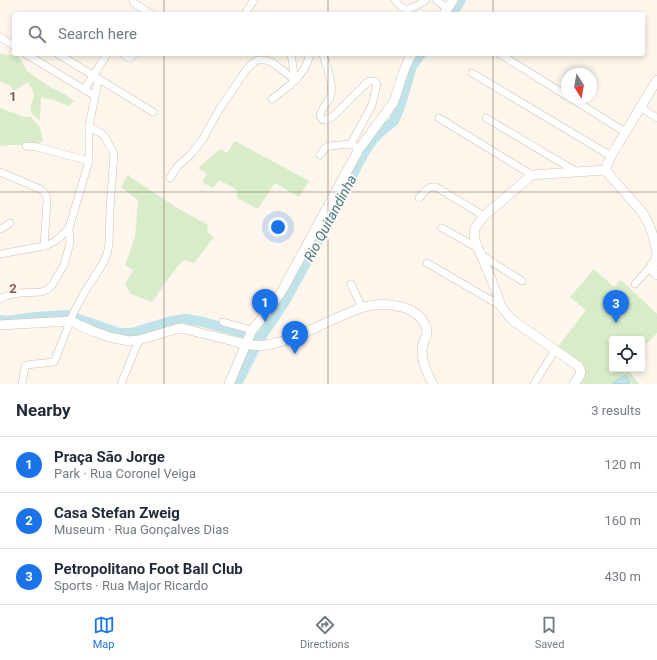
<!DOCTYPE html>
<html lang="en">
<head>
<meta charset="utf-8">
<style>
  :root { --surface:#fff; --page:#f6f6f7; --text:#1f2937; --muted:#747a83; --line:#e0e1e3; --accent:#1a73e8 }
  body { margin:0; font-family:Roboto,sans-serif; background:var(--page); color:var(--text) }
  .controls { position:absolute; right:12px; bottom:12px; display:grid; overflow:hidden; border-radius:4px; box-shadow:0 2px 6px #0003 }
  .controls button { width:36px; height:36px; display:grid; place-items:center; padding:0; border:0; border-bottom:1px solid var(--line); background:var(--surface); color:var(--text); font:20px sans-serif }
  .compass { position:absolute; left:561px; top:68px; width:36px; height:36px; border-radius:50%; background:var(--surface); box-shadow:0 2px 6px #0003; rotate:169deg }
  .you { position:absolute; left:278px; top:227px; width:14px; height:14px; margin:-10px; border:3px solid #fff; border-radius:50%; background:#1a73e8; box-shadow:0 0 0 6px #1a73e833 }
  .badge { display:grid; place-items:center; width:26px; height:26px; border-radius:50%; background:var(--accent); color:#fff; font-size:13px; font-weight:700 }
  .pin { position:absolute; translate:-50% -33px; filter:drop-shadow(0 1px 2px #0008) }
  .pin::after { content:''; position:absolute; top:21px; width:14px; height:12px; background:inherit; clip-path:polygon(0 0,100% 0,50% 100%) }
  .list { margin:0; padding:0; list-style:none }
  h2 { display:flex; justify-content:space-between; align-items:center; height:52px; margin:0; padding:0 16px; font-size:17px }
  h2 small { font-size:13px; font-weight:400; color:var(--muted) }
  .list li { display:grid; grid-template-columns:26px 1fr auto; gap:12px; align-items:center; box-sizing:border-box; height:56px; padding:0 16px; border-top:1px solid var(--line) }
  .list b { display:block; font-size:15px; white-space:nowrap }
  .list p { margin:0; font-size:13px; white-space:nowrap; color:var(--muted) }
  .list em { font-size:13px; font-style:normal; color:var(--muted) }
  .icon { flex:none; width:22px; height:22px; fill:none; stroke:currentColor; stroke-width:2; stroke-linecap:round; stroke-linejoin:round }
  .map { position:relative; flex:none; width:657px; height:384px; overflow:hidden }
  .search { position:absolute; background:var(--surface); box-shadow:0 2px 6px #0003; left:12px; right:12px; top:12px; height:44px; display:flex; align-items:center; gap:10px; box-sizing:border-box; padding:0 14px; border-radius:4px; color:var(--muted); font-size:15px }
  .sheet { height:220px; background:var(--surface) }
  nav { display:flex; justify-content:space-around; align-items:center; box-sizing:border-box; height:56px; border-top:1px solid var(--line); background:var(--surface); font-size:11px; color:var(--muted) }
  nav a { display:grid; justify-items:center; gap:2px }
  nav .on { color:var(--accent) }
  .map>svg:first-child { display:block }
</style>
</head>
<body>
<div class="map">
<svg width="657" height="384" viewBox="0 0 657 384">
  <rect width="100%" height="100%" fill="#fdf6ec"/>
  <g fill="#d8ecc9">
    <path d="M0 54 18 56 27 71 50 87 64 94 74 101 69 106 51 99 41 98 40 120C22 110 36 104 33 91 32 88 29 85 28 82L14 91 10 86 0 81Z"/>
    <path d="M0 108 24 117H31L40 128 43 142C29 146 14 144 0 146Z"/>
    <path d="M235 141 309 181 299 197 275 183 258 209 237 198 236 189 219 180 213 188 202 182 207 174 198 168 220 149 227 153Z"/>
    <path d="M128 174 130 177 179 209 208 225 207 232 214 237 194 263 183 260 170 276 152 302 131 294 125 284 133 270 125 265 135 237 138 200 121 187Z"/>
    <path d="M594 269 614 287 621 280 657 314V333L642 348V339H612V369H628L639 384H578L583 376 557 348 586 310 570 297Z"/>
    <path d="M270 312 274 314 260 336 252 333Z"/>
  </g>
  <path fill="#bfe3e8" stroke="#a5d3da" d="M625 375 630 382 628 384H613V383Z"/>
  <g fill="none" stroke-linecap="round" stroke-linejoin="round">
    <g stroke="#bfe3e8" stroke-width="10">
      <path d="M452 14 461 0"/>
      <path d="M0 320 7 321 35 317 67 315 119 333H132L171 321 186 319 203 322 258 337"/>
      <path d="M237 384 259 340 284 303 344 194 359 162 368 146 379 133 388 126 394 121 400 107 412 66 421 54"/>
    </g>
    <defs>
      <g id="street">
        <path d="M133 0V2L134 3 151 14"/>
        <path d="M395 0C405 16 414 7 426 0"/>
        <path d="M436 0 448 9"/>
        <path d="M245 14 254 0"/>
        <path d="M0 37 14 46"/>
        <path d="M26 54 95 96"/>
        <path d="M58 54 153 112"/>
        <path d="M123 54 129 58 132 56 134 54"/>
        <path d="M291 54 295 80"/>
        <path d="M323 54C326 66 335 86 330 97 327 104 321 109 320 116L323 120H326L332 117 369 81H374L377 84 372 105 351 144 359 149"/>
        <path d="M500 54 567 96"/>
        <path d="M472 73 611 156"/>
        <path d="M84 90 107 54"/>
        <path d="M571 98 625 132"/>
        <path d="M272 99C289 86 305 76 310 54"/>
        <path d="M640 107 657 118"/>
        <path d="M439 118 532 175"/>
        <path d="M486 118 577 172"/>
        <path d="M26 146 37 147 89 161"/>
        <path d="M320 155 325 148 329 146 351 144"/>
        <path d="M0 172 40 189C45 192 47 195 47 201L44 246"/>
        <path d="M170 178 177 167 191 154 203 139 219 110 246 70 253 63 258 60H265L273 63 295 80"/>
        <path d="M419 198C424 193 428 185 436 187L484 216"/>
        <path d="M442 228 478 248"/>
        <path d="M0 229 3 228 10 223"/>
        <path d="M0 254 44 246C56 243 61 236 69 228"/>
        <path d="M481 255 522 281"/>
        <path d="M427 263 501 306"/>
        <path d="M351 284 362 308"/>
        <path d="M635 284 652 265"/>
        <path d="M0 299 6 296 19 293 41 292 47 290 52 285 64 265 70 243 69 228 89 161V127L98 80"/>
        <path d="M223 322 252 330"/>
        <path d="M22 384 25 367 26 365 54 362 73 314 84 293 102 265 107 254 109 245 110 208 114 154 105 137 101 133 89 127"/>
        <path d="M121 384 139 340"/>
        <path d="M534 384 555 350"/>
      </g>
      <g id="secondary">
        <path d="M444 14 453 0"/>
        <path d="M605 170 611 156 657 80"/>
        <path d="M605 170 643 213C650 225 655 239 657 254"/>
        <path d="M657 255 656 260 652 265 653 270 657 275"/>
        <path d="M0 325 70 321 93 331 109 337 129 341 139 340 176 329 182 328C197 332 212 336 226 339 238 342 253 347 265 345 298 341 330 318 361 308 380 302 411 303 423 321 432 335 423 337 422 350 422 362 427 374 433 384"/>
        <path d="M229 384 252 330 268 311 283 289 359 149 393 103C400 87 402 69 412 54"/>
        <path d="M574 384C578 378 584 373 578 366L511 319 501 306 492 281 475 241 474 236 475 228 484 216 532 175 605 170"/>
      </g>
    </defs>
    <use href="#street" stroke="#d1beb0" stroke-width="8"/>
    <use href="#secondary" stroke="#d6c0b0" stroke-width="10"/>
    <use href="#street" stroke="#fff" stroke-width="7"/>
    <use href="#secondary" stroke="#fff" stroke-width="9"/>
  </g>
  <path fill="none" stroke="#7a5c4d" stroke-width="1" stroke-opacity="0.55" d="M164 0V14M328 0V14M493 0V14M164 54V384M328 54V384M493 54V384M0 192H657"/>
  <g text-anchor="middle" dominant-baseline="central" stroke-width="4" stroke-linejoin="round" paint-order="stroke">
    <g font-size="14" font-style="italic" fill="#437c86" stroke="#fffaf3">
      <text transform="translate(330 218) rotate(-62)">Rio Quitandinha</text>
    </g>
  </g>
  <g font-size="13" text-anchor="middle" font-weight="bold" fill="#7a5c4d" stroke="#fffaf3" stroke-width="4" stroke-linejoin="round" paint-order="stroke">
    <text x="13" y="101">1</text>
    <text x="13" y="293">2</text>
  </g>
</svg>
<div class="controls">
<button><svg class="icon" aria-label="locate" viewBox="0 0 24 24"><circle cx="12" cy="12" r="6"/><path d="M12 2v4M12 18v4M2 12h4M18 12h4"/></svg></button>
</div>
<svg class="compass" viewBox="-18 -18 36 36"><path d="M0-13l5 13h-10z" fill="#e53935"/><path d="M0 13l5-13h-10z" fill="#747a83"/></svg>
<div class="you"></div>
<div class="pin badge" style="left:265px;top:322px">1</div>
<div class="pin badge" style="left:295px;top:354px">2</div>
<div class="pin badge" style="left:616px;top:323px">3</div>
<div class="search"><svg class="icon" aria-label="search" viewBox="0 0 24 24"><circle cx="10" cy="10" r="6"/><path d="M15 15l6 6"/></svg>Search here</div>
</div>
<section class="sheet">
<h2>Nearby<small>3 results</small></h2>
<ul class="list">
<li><span class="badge">1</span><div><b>Praça São Jorge</b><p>Park · Rua Coronel Veiga</p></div><em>120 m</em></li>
<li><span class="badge">2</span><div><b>Casa Stefan Zweig</b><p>Museum · Rua Gonçalves Dias</p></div><em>160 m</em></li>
<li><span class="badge">3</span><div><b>Petropolitano Foot Ball Club</b><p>Sports · Rua Major Ricardo</p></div><em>430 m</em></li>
</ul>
</section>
<nav>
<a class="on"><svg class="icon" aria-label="map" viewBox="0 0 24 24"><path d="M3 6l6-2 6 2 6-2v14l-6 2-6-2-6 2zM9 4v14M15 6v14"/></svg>Map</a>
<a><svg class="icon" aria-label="directions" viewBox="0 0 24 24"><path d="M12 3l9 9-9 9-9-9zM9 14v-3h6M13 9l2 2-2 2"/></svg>Directions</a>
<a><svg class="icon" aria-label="saved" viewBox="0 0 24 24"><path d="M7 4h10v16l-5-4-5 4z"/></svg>Saved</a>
</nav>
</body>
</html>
